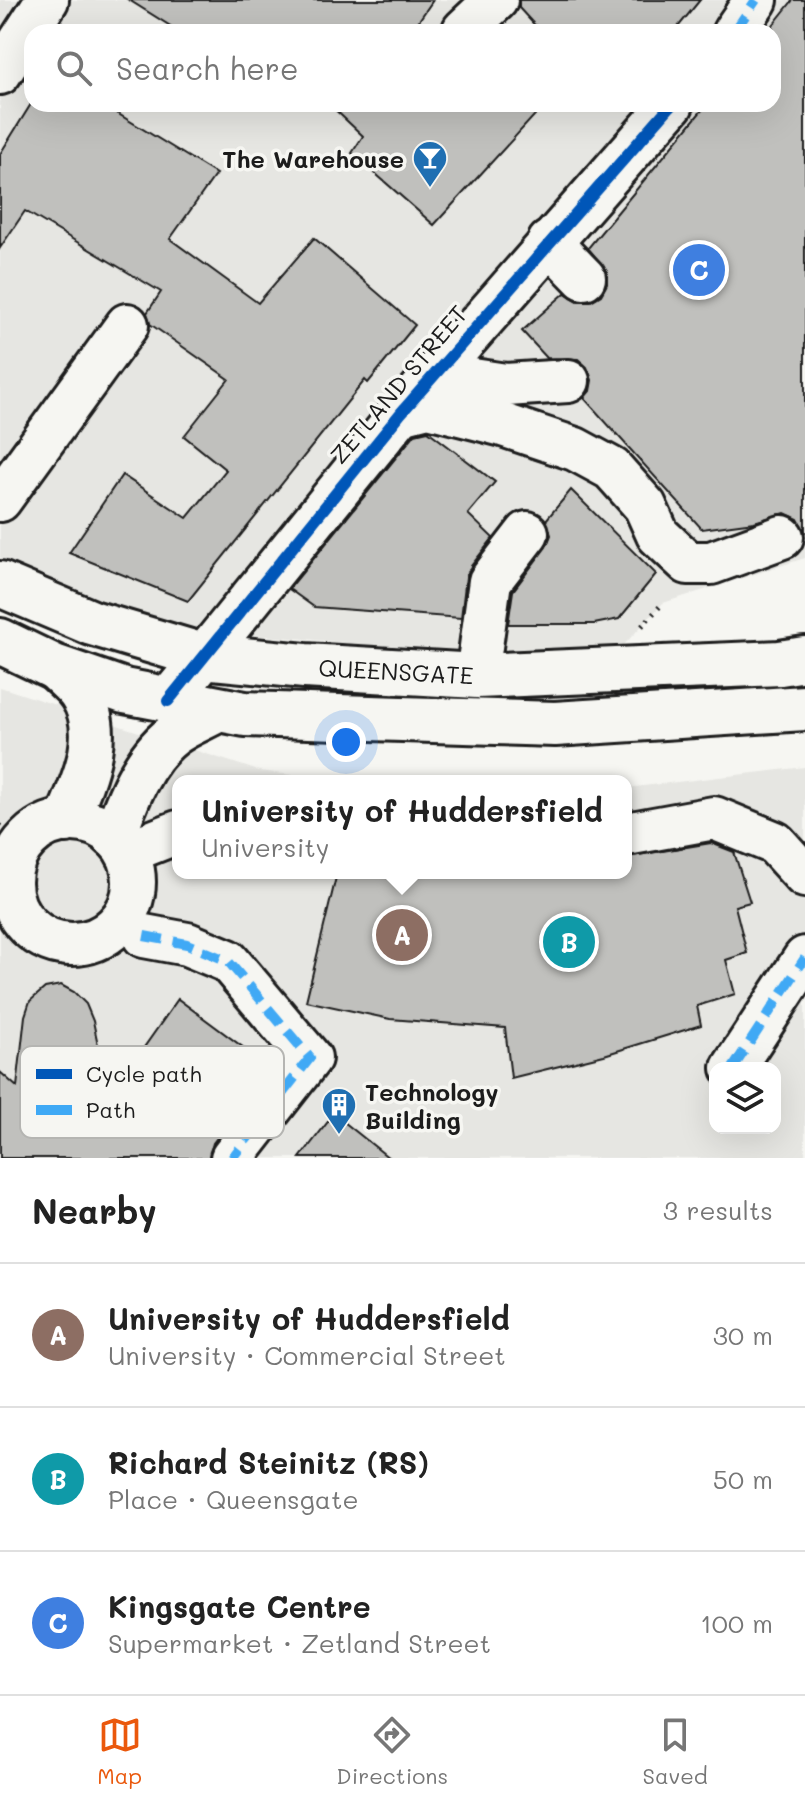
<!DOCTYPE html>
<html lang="en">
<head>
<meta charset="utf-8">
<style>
  :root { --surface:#fff; --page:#f2f2f2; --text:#222; --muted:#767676; --line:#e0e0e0; --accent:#ea580c }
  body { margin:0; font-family:Mali,sans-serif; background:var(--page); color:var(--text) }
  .controls { position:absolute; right:24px; bottom:24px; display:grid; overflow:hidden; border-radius:16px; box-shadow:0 8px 32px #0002 }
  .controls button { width:72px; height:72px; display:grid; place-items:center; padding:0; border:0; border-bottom:2px solid var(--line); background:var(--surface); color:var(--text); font:40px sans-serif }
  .you { position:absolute; left:346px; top:742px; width:28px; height:28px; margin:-20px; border:6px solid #fff; border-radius:50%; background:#1a73e8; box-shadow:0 0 0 12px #1a73e833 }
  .badge { display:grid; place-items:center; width:52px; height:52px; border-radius:50%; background:var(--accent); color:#fff; font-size:26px; font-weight:700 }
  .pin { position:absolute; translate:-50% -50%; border:4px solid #fff; box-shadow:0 2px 8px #0006 }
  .popup { position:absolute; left:172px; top:775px; width:460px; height:104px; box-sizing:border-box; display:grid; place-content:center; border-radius:16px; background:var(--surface); filter:drop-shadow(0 2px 6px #0005); font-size:26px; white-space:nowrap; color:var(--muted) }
  .popup b { font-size:30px; color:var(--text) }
  .popup::after { content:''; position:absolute; left:50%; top:100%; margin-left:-16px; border:16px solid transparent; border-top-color:var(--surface) }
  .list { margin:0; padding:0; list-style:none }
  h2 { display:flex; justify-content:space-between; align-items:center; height:104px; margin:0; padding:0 32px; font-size:34px }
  h2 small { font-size:26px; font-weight:400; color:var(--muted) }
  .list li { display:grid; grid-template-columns:52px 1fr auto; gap:24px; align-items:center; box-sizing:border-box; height:144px; padding:0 32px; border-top:2px solid var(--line) }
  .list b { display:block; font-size:30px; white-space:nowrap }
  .list p { margin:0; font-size:26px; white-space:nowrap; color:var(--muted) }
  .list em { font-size:26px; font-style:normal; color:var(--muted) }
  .icon { flex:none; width:44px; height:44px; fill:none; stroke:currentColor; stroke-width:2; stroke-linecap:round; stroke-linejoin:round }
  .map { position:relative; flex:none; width:805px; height:1158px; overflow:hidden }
  .search { position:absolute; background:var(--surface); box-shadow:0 8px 32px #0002; left:24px; right:24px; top:24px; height:88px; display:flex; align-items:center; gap:20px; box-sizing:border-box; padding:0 28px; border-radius:24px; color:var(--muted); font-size:30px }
  .sheet { height:536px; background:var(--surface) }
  nav { display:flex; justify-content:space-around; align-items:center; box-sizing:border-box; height:112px; border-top:2px solid var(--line); background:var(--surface); font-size:22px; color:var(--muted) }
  nav a { display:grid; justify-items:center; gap:4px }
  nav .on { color:var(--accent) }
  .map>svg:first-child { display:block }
</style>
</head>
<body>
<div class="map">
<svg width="805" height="1158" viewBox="0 0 805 1158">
  <rect width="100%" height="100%" fill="#f6f6f2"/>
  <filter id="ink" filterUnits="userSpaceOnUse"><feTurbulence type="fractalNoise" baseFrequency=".0125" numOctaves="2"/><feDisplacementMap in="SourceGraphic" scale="16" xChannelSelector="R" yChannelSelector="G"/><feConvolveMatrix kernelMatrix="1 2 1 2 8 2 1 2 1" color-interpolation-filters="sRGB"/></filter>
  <g filter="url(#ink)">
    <g fill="#e6e6e2" fill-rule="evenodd">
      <path d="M0 0H805V558L663 603 621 648 478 657 306 639 164 629 0 558ZM32 32H773V104H32Z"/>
      <path d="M0 687 259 771 343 781H178V873H626V788L805 767V1158H0ZM715 1068H775V1128H715Z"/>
    </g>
    <g fill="#c0c0bd" stroke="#1c1c1c" stroke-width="2">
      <path d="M129 0H433L411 32H180Z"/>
      <path d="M519 0H700L674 32H541L519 8Z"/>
      <path d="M793 0H805V533L798 519 785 513 754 522 702 529 584 398 590 391 592 380 587 367 578 359 547 358 522 331 565 293 578 301H591L601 295 607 284V271L588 248 707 104H773V25Z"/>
      <path d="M31 104H102L216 174 170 239 258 303 314 238 415 325 368 383 365 380 188 601 69 553 122 475 187 518 226 470 184 436 229 379 150 324 147 313 161 292 25 211 0 248V154Z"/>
      <path d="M329 104H545L434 225 352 153 363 136Z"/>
      <path d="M428 431 495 482 468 514 493 538 471 566 466 577 461 618 314 607 289 589 415 434Z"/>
      <path d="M571 490 656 574 619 619 594 624H508L513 591 546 547 551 535 546 520Z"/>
      <path d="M711 843 734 852 750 902 735 906 747 953 726 960 735 994 697 1006 701 1025 604 1055 511 1078 505 1028 390 1019 306 1001 337 873H626V857Z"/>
      <path d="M61 985 74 992 86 1004 93 1021 109 1097 178 999 271 1068 213 1143 209 1158H0V1072L17 1087 25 1016 30 1001 45 988Z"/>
      <path d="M334 1114 389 1158H300Z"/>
    </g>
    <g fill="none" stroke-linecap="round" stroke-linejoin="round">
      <defs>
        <g id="minor">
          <path d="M464 30 496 0"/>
          <path d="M734 32 756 0"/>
          <path d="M0 73 47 0"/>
          <path d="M549 242 584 278"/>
          <path d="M433 374 506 385 568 381"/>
          <path d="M401 413 428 406 503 425 575 449 612 469 645 506 658 535 688 563H711L782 537"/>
          <path d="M0 500 127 325"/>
          <path d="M54 667C62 676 73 684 80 694 107 733 82 783 66 821"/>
          <path d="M477 676 490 581 527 533"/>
          <path d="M168 701 401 413 672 104"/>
          <circle cx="72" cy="882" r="62"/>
          <path d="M626 834 714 818 775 843 805 876"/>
          <path d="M114 837C126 802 142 759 173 735 186 725 203 719 217 711"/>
          <path d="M127 852 178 832"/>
          <path d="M144 936 187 944 228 961 310 1058 232 1158"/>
          <path d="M733 1068 805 958"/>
        </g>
        <g id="highway">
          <path d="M0 584 92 623 203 656 305 666 477 676 780 663 805 659"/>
          <path d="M0 641 54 667 124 691 245 714 555 724 805 708"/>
        </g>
      </defs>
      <use href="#minor" stroke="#1c1c1c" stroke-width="48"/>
      <use href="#highway" stroke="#1c1c1c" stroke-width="50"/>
      <g stroke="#1c1c1c" stroke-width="5" stroke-dasharray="2 6" stroke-linecap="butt">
        <path d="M642 626 663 603"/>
        <path d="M0 825 8 833"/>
      </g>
      <use href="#minor" stroke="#f6f6f2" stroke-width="42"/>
      <use href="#highway" stroke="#f6f6f2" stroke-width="44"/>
      <g stroke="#3fa9f5" stroke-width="10" stroke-dasharray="20 10" stroke-linecap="butt">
        <path d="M734 32 756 0"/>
        <path d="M144 936 187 944 228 961 310 1058 232 1158"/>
        <path d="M733 1068 805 958"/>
      </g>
      <defs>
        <path id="cycleway" d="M168 701 401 413 672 104"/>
      </defs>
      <use href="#cycleway" stroke="#f6f6f2" stroke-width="17"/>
      <use href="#cycleway" stroke="#0057b8" stroke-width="12"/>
    </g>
  </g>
  <defs>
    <symbol id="bar-pin" viewBox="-11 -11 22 30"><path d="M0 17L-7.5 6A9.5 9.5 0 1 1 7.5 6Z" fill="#1f6fb2" stroke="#f6f6f2"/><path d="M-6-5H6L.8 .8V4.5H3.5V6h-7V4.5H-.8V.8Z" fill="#fff"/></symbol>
    <symbol id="building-pin" viewBox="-11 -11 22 30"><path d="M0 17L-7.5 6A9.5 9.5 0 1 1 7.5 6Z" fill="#1f6fb2" stroke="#f6f6f2"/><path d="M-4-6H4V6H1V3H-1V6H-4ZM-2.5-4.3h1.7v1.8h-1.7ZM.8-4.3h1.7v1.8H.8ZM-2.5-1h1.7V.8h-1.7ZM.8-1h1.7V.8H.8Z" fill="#fff"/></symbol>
  </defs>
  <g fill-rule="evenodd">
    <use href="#bar-pin" x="410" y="138" width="40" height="54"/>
    <use href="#building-pin" x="319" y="1085" width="40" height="54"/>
  </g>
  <g text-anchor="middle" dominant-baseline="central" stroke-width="7" stroke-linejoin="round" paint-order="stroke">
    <g font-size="24" font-weight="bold" fill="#1c1c1c" stroke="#f6f6f2" text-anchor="end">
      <text x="404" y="158">The Warehouse</text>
      <text x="365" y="1091" text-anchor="start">Technology<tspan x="365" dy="28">Building</tspan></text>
    </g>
    <g font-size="24" fill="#1c1c1c" stroke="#f6f6f2">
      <text transform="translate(398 384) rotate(-50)">ZETLAND STREET</text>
      <text transform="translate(396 671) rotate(3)">QUEENSGATE</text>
    </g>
  </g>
  <rect x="20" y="1046" width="264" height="92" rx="12" fill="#f6f6f2" stroke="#b5b5b2" stroke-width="2"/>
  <rect x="36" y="1069" width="36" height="10" fill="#0057b8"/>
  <rect x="36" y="1105" width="36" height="10" fill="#3fa9f5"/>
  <g font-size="22" fill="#1c1c1c">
    <text x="86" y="1082">Cycle path</text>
    <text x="86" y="1118">Path</text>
  </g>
</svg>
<div class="controls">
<button><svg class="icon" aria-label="layers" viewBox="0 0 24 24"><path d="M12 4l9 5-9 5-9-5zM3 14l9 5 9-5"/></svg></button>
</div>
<div class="you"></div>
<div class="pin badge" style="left:402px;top:935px;background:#8d6e63">A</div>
<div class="popup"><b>University of Huddersfield</b>University</div>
<div class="pin badge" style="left:569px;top:942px;background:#0f9aa8">B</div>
<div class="pin badge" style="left:699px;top:270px;background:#3f7fe0">C</div>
<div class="search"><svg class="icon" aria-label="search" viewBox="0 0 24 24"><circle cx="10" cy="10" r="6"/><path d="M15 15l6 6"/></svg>Search here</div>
</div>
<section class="sheet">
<h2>Nearby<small>3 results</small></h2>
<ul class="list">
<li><span class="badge" style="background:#8d6e63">A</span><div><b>University of Huddersfield</b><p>University · Commercial Street</p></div><em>30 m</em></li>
<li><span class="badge" style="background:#0f9aa8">B</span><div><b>Richard Steinitz (RS)</b><p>Place · Queensgate</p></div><em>50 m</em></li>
<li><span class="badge" style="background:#3f7fe0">C</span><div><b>Kingsgate Centre</b><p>Supermarket · Zetland Street</p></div><em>100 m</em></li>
</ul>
</section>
<nav>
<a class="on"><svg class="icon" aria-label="map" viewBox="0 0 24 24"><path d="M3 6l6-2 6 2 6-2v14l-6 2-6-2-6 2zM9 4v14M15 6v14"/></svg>Map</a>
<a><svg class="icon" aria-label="directions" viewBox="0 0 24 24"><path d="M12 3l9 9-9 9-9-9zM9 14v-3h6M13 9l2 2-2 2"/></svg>Directions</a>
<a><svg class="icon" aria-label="saved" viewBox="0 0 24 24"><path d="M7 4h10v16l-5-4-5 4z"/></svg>Saved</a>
</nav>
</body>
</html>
